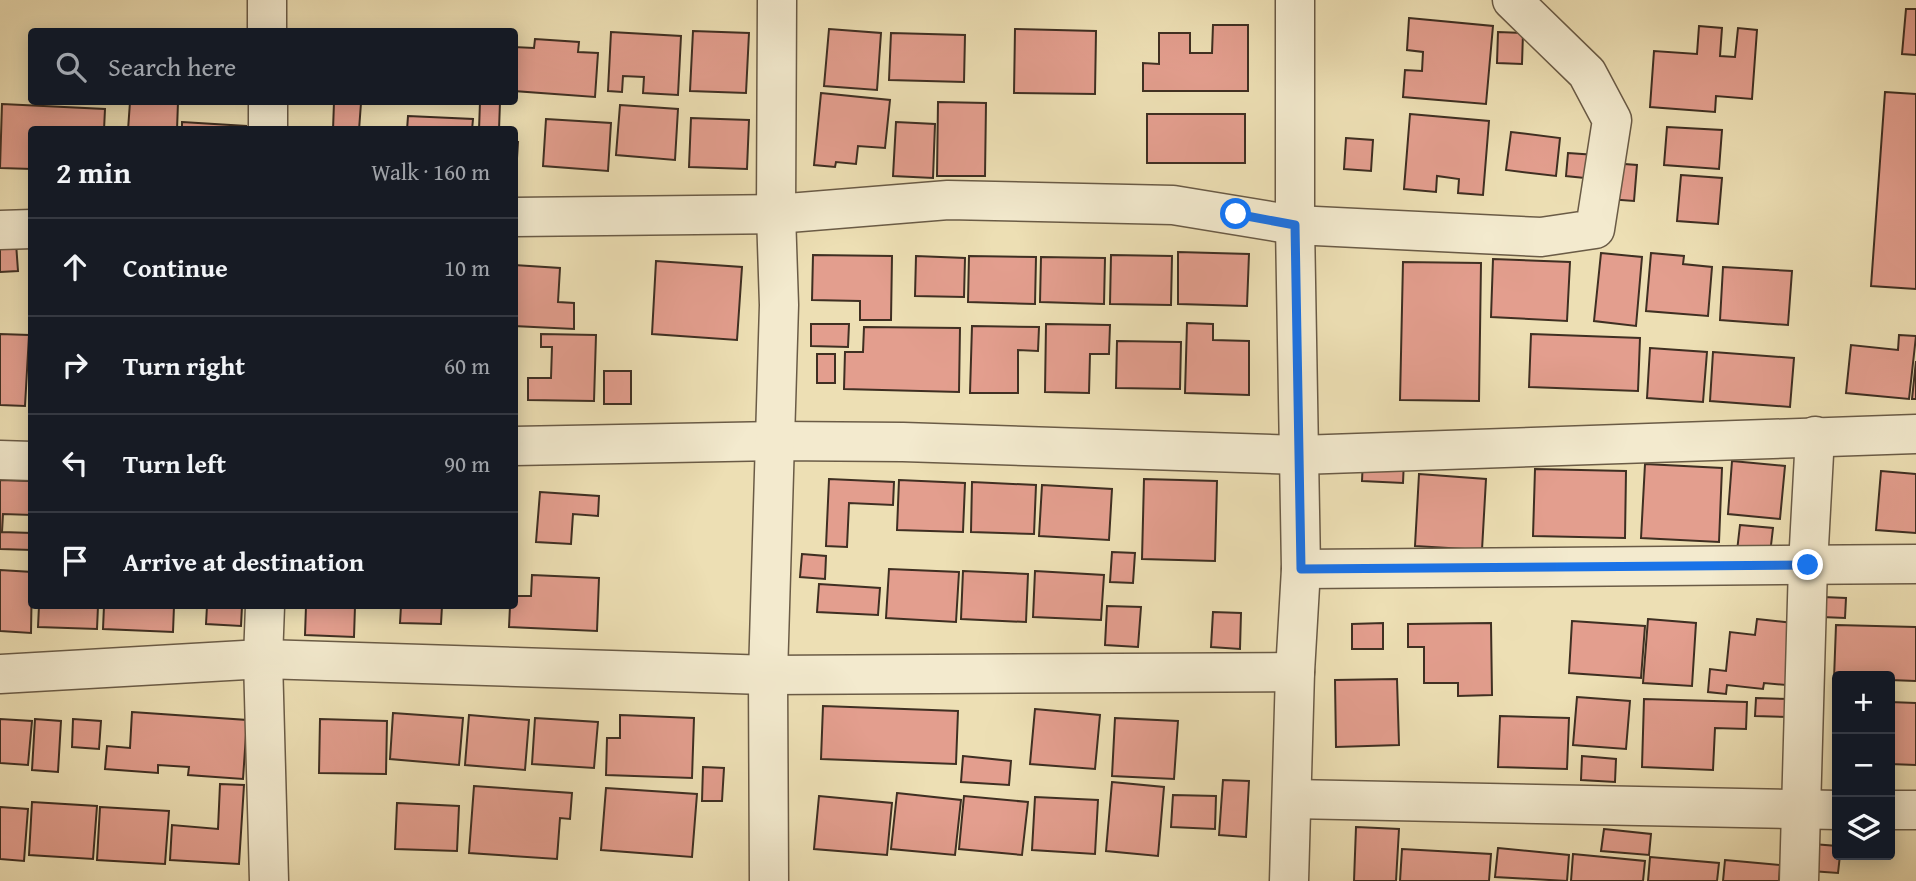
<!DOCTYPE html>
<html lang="en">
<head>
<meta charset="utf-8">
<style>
  :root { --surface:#171b24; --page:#242831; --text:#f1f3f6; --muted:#9ea1a6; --line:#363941 }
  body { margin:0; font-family:"Gentium Book Plus",serif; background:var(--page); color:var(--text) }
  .controls { position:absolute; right:21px; bottom:21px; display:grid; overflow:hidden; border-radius:7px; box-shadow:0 4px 18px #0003 }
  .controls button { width:63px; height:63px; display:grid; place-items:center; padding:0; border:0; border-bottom:2px solid var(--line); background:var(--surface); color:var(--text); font:35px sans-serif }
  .stop { position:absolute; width:21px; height:21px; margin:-16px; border:5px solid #1a73e8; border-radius:50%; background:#fff }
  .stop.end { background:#1a73e8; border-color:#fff; box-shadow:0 2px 7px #0008 }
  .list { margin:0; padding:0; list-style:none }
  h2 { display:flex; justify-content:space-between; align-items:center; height:91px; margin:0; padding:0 28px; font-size:30px }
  h2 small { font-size:23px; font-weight:400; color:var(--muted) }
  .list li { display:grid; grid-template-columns:46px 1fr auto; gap:21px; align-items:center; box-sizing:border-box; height:98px; padding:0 28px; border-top:2px solid var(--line) }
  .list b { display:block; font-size:26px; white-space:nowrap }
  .list em { font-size:23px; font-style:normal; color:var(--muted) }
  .icon { flex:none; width:38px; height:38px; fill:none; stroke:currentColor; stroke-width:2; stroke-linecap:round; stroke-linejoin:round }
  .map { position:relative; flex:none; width:1916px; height:881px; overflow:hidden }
  .search { position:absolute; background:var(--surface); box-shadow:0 4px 18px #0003; left:28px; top:28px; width:490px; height:77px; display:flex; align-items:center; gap:18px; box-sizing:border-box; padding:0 24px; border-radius:7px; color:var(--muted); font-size:26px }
  .panel { position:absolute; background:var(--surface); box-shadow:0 4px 18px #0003; left:28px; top:126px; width:490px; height:483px; border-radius:7px }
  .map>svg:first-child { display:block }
</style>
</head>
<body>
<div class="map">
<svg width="1916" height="881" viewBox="0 0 1916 881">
  <rect width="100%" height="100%" fill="#eddfb4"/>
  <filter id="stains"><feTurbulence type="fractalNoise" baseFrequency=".00286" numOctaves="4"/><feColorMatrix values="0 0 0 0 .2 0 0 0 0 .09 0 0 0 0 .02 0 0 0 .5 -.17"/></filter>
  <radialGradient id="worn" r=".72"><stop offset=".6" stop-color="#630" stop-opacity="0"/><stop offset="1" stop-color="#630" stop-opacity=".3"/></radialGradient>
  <g fill="#e39e8e" stroke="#3f2f22" stroke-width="2">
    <path d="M1906 9H1916V55L1902 54Z"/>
    <path d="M1409 18 1493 26 1486 104 1403 97 1405 70 1422 71 1423 52 1407 50Z"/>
    <path d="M1213 25H1248V91H1143V63L1159 64V33H1190V53H1212Z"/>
    <path d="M1699 26 1722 28 1720 56 1735 57 1738 28 1757 30 1752 99 1716 96 1715 112 1650 107 1654 51 1697 54Z"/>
    <path d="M829 29 881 33 877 90 824 86Z"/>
    <path d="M1015 29 1096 31 1095 94 1014 93Z"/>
    <path d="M693 31 749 33 746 93 690 91Z"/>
    <path d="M611 32 681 36 678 95 643 93 644 77 623 76 622 92 608 91Z"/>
    <path d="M1498 32 1523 33 1522 64 1497 63Z"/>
    <path d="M891 33 965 35 964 82 889 80Z"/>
    <path d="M535 39 579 42 578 52 598 53 595 97 514 91V47L534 48Z"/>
    <path d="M32 60V100L29 99Z"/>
    <path d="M1885 92 1916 94V289L1871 286Z"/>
    <path d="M821 93 890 100 885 148 858 146 856 164 836 162 835 167 814 165Z"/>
    <path d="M130 102H178L177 130H128Z"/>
    <path d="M334 102 361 103 359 130H333Z"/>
    <path d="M480 102H500L499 130H479Z"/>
    <path d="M938 102 986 103 985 176H937Z"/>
    <path d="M2 104 105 109 104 130H32V169L0 168Z"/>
    <path d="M620 105 678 109 675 160 616 155Z"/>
    <rect x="1147" y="114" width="98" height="49"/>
    <path d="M1410 114 1489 121 1483 195 1458 193 1459 179 1437 176 1436 192 1404 189Z"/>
    <path d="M408 116 473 119 472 130H407Z"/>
    <path d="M691 118 749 120 747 169 689 167Z"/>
    <path d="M546 119 611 123 608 171 543 166Z"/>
    <path d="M182 122 246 126 245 130H182Z"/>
    <path d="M896 122 935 124 933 178 893 176Z"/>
    <path d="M1667 127 1722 130 1719 169 1664 165Z"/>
    <path d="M1511 132 1560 138 1556 176 1506 170Z"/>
    <path d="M1346 138 1373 140 1371 171 1344 169Z"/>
    <path d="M514 142H518L516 174H514Z"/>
    <path d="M1568 153 1596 155 1594 179 1566 176Z"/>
    <path d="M1611 163 1637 165 1634 201 1608 199Z"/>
    <path d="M1681 175 1722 178 1718 224 1677 221Z"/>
    <path d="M0 243H16L18 271 0 272Z"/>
    <path d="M1178 252 1249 254 1247 306 1178 304Z"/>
    <path d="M1601 253 1642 257 1636 326 1594 321Z"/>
    <path d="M1651 253 1684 256 1683 264 1712 267 1708 316 1646 311Z"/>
    <path d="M813 255 892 256 891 320H860V301L812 300Z"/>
    <path d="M1111 255 1172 256 1171 305 1110 304Z"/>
    <path d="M916 256 965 258 964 297 915 296Z"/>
    <path d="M969 256 1036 257 1035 304 968 302Z"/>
    <path d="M1041 257 1105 258 1104 304 1040 302Z"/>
    <path d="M1493 259 1570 262 1567 321 1491 317Z"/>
    <path d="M656 261 742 267 737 340 652 334Z"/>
    <path d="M1403 262 1481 263 1479 401 1400 400Z"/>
    <path d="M514 265 560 268 558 302 574 303V329L514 326Z"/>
    <path d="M1723 267 1792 271 1788 325 1720 320Z"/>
    <path d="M1187 323 1213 324V340L1249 341V395L1185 393Z"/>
    <path d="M811 324H849L848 347 811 346Z"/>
    <path d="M1046 324 1110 325 1109 354H1090L1089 393 1045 392Z"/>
    <path d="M972 326 1039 327 1038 351 1018 350V393H970Z"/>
    <path d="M864 327 960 328 959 392 844 389 845 352H863Z"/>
    <path d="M0 334 29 335 25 406 0 405Z"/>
    <path d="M541 334 596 335 594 401 528 400V378H551L552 347H541Z"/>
    <path d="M1531 334 1640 338 1638 391 1529 387Z"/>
    <path d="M1899 335 1916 336 1909 399 1846 393 1851 345 1898 350Z"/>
    <path d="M1117 341 1181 342 1180 389 1116 388Z"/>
    <path d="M1650 348 1707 352 1703 402 1647 398Z"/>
    <path d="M1713 352 1794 358 1790 407 1710 401Z"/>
    <rect x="817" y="354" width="18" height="29"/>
    <path d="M1916 361V399H1912Z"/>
    <rect x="604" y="371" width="27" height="33"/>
    <path d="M1363 458 1404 460 1403 483 1362 481Z"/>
    <path d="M1732 461 1785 466 1780 519 1728 514Z"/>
    <path d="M1645 464 1722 468 1719 542 1641 538Z"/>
    <path d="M1535 469 1626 471 1625 538 1533 536Z"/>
    <path d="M1881 471 1916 474V533L1876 530Z"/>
    <path d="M1419 474 1486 479 1482 550 1415 546Z"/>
    <path d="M829 479 894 482 893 505 849 503 847 547 826 546Z"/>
    <path d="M1144 479 1217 481 1215 561 1142 559Z"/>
    <path d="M0 480 32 481V515L3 514 2 532 32 533V550L0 549Z"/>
    <path d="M899 480 965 483 963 532 897 530Z"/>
    <path d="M972 482 1036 485 1034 534 971 532Z"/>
    <path d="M1042 485 1112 489 1109 540 1039 536Z"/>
    <path d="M540 492 599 496 598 516 573 514 571 544 536 542Z"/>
    <path d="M1740 525 1773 528 1770 554 1737 551Z"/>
    <path d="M1112 552 1135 553 1133 583 1110 582Z"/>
    <path d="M802 554 826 556 825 579 800 577Z"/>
    <path d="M889 569 959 572 956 622 886 618Z"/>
    <path d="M0 570 32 572 31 633 0 631Z"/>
    <path d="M963 571 1028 574 1026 622 961 619Z"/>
    <path d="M1035 571 1104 575 1101 620 1033 617Z"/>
    <path d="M532 575 599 578 597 631 509 627 510 606H514V596H531Z"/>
    <path d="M819 584 880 588 878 615 817 612Z"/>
    <path d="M1823 597 1846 598 1845 618 1822 617Z"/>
    <path d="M39 606H98L97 629 38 627Z"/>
    <path d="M104 606H174L173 632 103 629Z"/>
    <path d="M207 606H242L241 626 206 624Z"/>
    <path d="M306 606H355L354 637 305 635Z"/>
    <path d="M401 606H442L441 624 400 623Z"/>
    <path d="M1107 606 1141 607 1138 647 1105 645Z"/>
    <path d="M1213 612 1241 613 1240 649 1211 647Z"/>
    <path d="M1648 619 1696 623 1692 686 1643 683Z"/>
    <path d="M1757 619 1793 623 1786 685 1764 683 1763 689 1727 685 1726 694 1708 692 1710 669 1726 671 1730 632 1755 635Z"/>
    <path d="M1572 621 1645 626 1641 678 1569 673Z"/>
    <path d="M1383 623V649H1352V624Z"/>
    <path d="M1491 623 1492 695 1458 696V683H1424V647H1408V624Z"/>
    <path d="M1836 625 1916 627V681L1890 680V676H1837V679H1834Z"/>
    <path d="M1397 679 1399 745 1336 747 1335 680Z"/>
    <path d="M1577 697 1630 701 1626 749 1573 745Z"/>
    <path d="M1756 698 1791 699V717L1755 716Z"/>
    <path d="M1644 699 1747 702 1746 729 1715 728 1713 770 1642 767Z"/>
    <path d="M1890 702 1916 703V765L1890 764Z"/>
    <path d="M823 706 958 711 956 764 821 759Z"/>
    <path d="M1035 709 1100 715 1095 769 1030 764Z"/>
    <path d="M132 712 247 720 243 779 188 775 189 767 158 765V773L105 769 107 746 130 748Z"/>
    <path d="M393 713 463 718 459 765 390 759Z"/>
    <path d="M469 715 529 720 525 770 465 765Z"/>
    <path d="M620 715 694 718 692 778 606 775 607 738H620Z"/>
    <path d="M1500 716 1569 718 1567 769 1498 767Z"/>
    <path d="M535 718 598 722 594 768 532 764Z"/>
    <path d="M1115 718 1178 721 1174 779 1112 776Z"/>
    <path d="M0 719 32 721 28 765 0 763Z"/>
    <path d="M35 719 61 721 58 772 32 770Z"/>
    <path d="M73 719 101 721 99 749 72 747Z"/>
    <path d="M320 719 387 721 386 774 319 773Z"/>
    <path d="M963 756 1011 761 1009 785 961 782Z"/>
    <path d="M1582 756 1616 759 1615 782 1581 780Z"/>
    <path d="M703 767 724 768 722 801H702Z"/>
    <path d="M1223 780 1249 781 1246 837 1219 835Z"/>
    <path d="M1112 782 1164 787 1158 856 1106 851Z"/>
    <path d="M220 784 244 785 239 864 170 860 172 825 218 829Z"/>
    <path d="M474 786 572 793 570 819 560 818 557 859 469 853Z"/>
    <path d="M606 788 697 794 692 857 601 850Z"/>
    <path d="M897 793 961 800 955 855 891 849Z"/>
    <path d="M1173 795 1216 796 1215 829 1171 827Z"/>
    <path d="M819 796 892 803 887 855 814 849Z"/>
    <path d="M964 796 1028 802 1022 855 959 849Z"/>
    <path d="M1035 797 1098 800 1095 854 1032 850Z"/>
    <path d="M32 802 97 806 93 859 29 855Z"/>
    <path d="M397 803 459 806 457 851 395 849Z"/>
    <path d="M0 807 28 809 24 861 0 859Z"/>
    <path d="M100 807 169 811 165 864 97 860Z"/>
    <path d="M1356 827 1399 829 1396 881H1354Z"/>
    <path d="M1604 829 1651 834 1649 855 1601 851Z"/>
    <path d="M1813 844 1837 846V855H1840L1838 873 1811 871Z"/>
    <path d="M1498 848 1569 855 1567 881 1495 877Z"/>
    <path d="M1402 849 1491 854 1489 881H1400Z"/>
    <path d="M1573 854 1645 861 1643 881H1571Z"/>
    <path d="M1650 857 1719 863 1717 881H1648Z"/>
    <path d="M1725 860 1780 865 1779 881H1723Z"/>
  </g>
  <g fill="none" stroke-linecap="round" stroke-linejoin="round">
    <defs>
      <g id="minor">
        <path d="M267 0V32"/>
        <path d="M268 102V130"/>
        <path d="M514 217 776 214 948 200 1173 205 1295 225 1541 237 1595 229 1612 120 1587 73 1512 0"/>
        <path d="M0 230 32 229"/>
        <path d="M514 446 775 441 903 442 1299 455 1916 434"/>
        <path d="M0 460 32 461"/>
        <path d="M1301 569 1916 564"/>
        <path d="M265 606 263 659 269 881"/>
        <path d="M0 674 263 659 768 675 1295 672"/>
        <path d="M1292 799 1837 810"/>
        <path d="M1890 810H1916"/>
        <path d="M769 881 768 675 779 305 776 214 777 0"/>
        <path d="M1289 881 1295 672 1301 569 1295 225V0"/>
        <path d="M1799 881 1808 565 1815 436"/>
      </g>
    </defs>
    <use href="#minor" stroke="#6a5b46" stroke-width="41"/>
    <use href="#minor" stroke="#f3eace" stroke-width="38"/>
  </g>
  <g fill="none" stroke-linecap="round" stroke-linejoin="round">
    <path stroke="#1a73e8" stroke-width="9" d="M1236 214 1295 225 1301 569 1808 565"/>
  </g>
  <rect width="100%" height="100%" filter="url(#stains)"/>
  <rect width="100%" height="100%" fill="url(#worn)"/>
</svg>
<div class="controls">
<button>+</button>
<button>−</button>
<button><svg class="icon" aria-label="layers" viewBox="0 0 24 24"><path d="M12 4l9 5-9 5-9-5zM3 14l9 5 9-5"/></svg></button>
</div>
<div class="stop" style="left:1236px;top:214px"></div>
<div class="stop end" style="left:1808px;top:565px"></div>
<div class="search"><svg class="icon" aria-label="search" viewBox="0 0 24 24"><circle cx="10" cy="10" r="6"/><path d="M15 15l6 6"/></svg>Search here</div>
<section class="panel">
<h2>2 min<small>Walk · 160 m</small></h2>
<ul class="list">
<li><svg class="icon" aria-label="ahead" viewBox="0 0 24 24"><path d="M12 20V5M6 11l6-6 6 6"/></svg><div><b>Continue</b></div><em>10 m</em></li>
<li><svg class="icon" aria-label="right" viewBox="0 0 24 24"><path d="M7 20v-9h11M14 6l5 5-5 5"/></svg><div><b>Turn right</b></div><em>60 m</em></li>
<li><svg class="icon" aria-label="left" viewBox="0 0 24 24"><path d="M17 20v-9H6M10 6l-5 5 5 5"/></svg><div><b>Turn left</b></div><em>90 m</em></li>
<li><svg class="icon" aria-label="arrive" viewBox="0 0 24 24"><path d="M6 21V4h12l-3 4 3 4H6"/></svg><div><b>Arrive at destination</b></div></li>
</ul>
</section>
</div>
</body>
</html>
